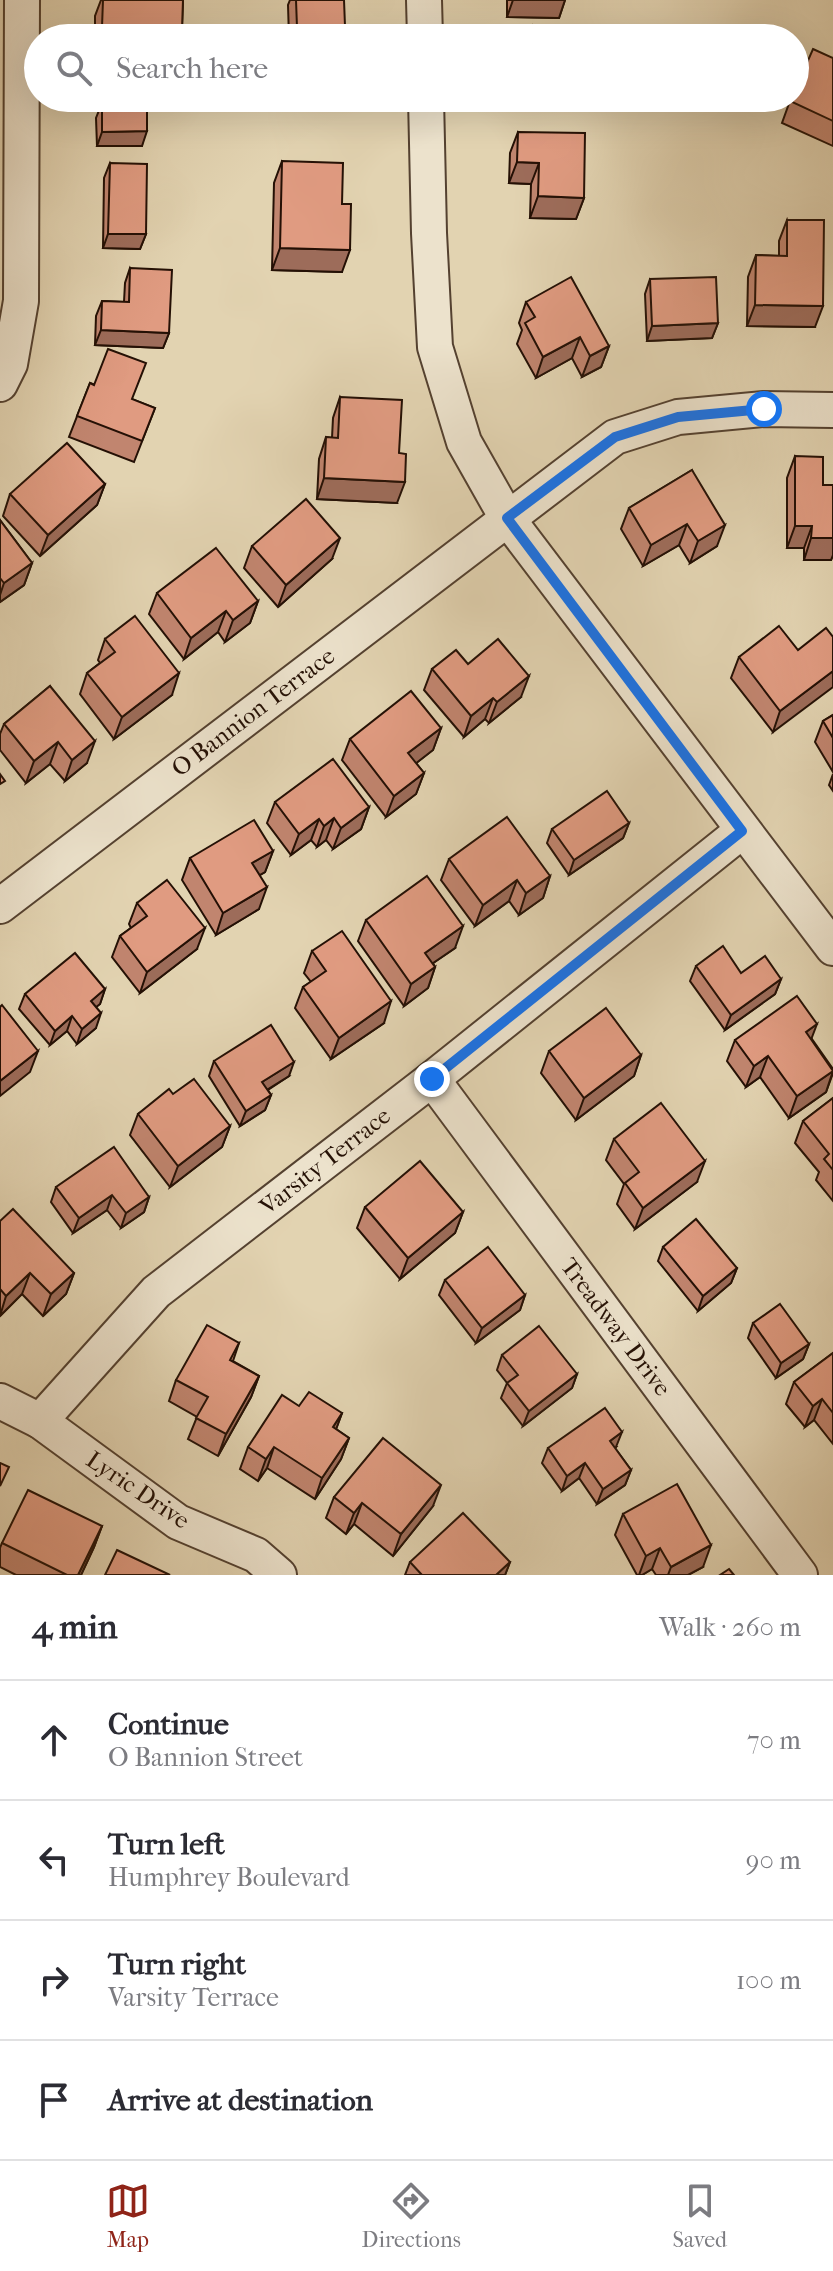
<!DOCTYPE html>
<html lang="en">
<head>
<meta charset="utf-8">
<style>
  :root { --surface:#fff; --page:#f7f7f7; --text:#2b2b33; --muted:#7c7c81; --line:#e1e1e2; --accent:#8f2418 }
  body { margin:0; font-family:"IM FELL French Canon",serif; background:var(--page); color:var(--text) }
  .stop { position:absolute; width:24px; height:24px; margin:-18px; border:6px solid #1a73e8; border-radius:50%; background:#fff }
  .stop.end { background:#1a73e8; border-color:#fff; box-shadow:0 2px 8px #0008 }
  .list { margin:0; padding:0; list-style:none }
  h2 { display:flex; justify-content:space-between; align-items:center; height:104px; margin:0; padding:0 32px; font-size:34px }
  h2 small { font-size:26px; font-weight:400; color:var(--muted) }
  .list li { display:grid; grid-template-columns:52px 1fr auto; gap:24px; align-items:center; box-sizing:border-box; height:120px; padding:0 32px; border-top:2px solid var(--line) }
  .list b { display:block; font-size:30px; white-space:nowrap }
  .list p { margin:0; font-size:26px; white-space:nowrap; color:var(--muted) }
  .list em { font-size:26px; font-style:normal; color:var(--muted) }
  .icon { flex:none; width:44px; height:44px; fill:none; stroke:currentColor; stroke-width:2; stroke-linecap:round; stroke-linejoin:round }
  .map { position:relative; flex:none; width:833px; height:1575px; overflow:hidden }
  .search { position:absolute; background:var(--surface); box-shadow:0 8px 32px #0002; left:24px; right:24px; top:24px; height:88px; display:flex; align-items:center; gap:20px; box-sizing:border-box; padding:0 28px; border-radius:44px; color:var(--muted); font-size:30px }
  .sheet { height:584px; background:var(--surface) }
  nav { display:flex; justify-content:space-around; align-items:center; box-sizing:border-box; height:112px; border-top:2px solid var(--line); background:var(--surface); font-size:22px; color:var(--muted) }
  nav a { display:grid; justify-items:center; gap:4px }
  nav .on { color:var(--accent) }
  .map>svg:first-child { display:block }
</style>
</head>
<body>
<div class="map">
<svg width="833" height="1575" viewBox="0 0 833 1575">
  <rect width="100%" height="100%" fill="#e2d3b1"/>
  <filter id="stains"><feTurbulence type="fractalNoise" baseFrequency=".0025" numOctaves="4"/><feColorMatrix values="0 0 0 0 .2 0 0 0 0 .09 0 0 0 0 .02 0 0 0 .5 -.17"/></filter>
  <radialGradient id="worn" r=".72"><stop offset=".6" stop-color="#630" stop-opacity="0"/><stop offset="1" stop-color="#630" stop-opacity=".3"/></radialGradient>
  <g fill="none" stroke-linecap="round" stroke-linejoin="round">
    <defs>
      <g id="minor">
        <path d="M424 0 425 38"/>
        <path d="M426 98 429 233 435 347 464 442 507 518 833 948"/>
        <path d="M0 384 10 364 21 301 22 0"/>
        <path d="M0 906 615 437 678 417 764 409 833 410"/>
        <path d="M432 1079 800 1575"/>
        <path d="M0 1401 40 1421 178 1522 256 1555 279 1575"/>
        <path d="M40 1421 156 1292 432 1079 742 831"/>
      </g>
    </defs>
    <use href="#minor" stroke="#544130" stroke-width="38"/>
    <use href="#minor" stroke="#ece2cc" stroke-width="34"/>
  </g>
  <g fill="#c1856f" stroke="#241005" stroke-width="2">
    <path d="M101 0H183L182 29 179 38H95V16Z"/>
    <path d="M290 0H344L340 38H289L288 5Z"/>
    <path d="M507 0H565L559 18 507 17Z"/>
    <path d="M533 25 579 38H528Z"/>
    <path d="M833 58V146L782 123 791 98Z"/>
    <path d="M106 98H147L142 146H97L96 118 102 103H106Z"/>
    <path d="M510 98H596L591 111 510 110Z"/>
    <path d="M518 132 584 198 576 219 530 218 531 184 509 183 510 153Z"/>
    <path d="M282 161 342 204V272L272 270 274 183Z"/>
    <path d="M110 163 146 234 140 249 103 248 104 178Z"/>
    <path d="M787 220 815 327 747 326 748 277 756 255 779 256V241Z"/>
    <path d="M130 268 169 333 163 348 95 345 96 316 102 301 124 302 125 283Z"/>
    <path d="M650 279 718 323 712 338 647 341 645 294Z"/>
    <path d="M526 302 609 346 601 367 582 377 572 358 536 378 517 344 522 330 519 323Z"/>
    <path d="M90 383 155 408 134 462 69 437Z"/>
    <path d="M340 397 397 503 317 499 319 459 326 437 332 438 333 418Z"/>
    <path d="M795 456 823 485H833V555L831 560H804V548H787V478Z"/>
    <path d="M692 470 717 546 690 563 679 545 643 566 621 529 629 508Z"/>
    <path d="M105 484 97 505 40 556 3 516 10 494Z"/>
    <path d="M0 520 32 563 24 585 0 602Z"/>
    <path d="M252 546 332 559 278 607 244 568Z"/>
    <path d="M157 593 258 601 250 623 225 642 218 632 184 659 149 614Z"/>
    <path d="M833 637 773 732 731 678 739 657 798 650Z"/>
    <path d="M105 639 172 695 114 739 80 694 87 673 100 663 98 660Z"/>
    <path d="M468 664 521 697 489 723 485 719 464 737 424 690 432 669Z"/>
    <path d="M50 686 87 763 65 781 50 764 26 783 0 750V734L4 724Z"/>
    <path d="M833 715V772L815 742 823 721Z"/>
    <path d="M441 728 433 750 416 763 424 773 416 794 386 817 342 760 350 739Z"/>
    <path d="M833 774V791L829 785Z"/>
    <path d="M275 802 369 807 361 829 333 849 326 840 317 847 311 840 291 855 267 823Z"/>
    <path d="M629 823 623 838 569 875 547 843 552 829Z"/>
    <path d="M273 851 265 872 260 875 259 909 216 935 182 880 190 858Z"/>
    <path d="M449 859 550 876 543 898 519 915 509 901 475 926 441 880Z"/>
    <path d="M137 903 197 949 140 993 112 957 120 936 131 928 129 924Z"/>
    <path d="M366 920 455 948 433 963 435 967 428 988 404 1006 358 941Z"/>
    <path d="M312 951 384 1023 331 1059 295 1008 303 987 311 982 304 973Z"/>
    <path d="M696 966 741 973 781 979 775 994 725 1030 690 981Z"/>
    <path d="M105 989 100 1004 96 1007V1028L77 1044 67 1031 50 1045 19 1009 25 994Z"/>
    <path d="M812 1039 833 1069V1073L826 1092 789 1118 760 1077 746 1087 727 1061 735 1040Z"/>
    <path d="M549 1051 641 1055 634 1076 576 1120 541 1073Z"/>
    <path d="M214 1061 289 1076 268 1090 271 1095 265 1110 240 1126 209 1076Z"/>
    <path d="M173 1094 230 1126 222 1147 170 1187 130 1135 138 1114Z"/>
    <path d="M833 1098V1201L816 1180 819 1172 795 1143 803 1121Z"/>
    <path d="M614 1139 697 1182 635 1229 617 1204 624 1184 606 1160Z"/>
    <path d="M56 1187 149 1197 144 1212 121 1228 107 1210 73 1233 51 1202Z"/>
    <path d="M365 1207 463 1212 455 1233 400 1279 357 1228Z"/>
    <path d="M0 1221 74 1273 66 1294 43 1316 22 1294 0 1316Z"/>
    <path d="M663 1247 737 1268 731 1283 698 1311 658 1261Z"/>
    <path d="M445 1280 525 1295 520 1310 476 1343 439 1295Z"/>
    <path d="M753 1323 809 1344 803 1359 776 1378 748 1338Z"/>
    <path d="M239 1343 233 1361 259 1376 251 1397 218 1456 188 1439 197 1417 169 1401 176 1380Z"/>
    <path d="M833 1353V1444L814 1420 805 1427 786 1404 794 1382Z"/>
    <path d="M502 1355 577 1374 572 1388 523 1426 501 1398 507 1383 497 1370Z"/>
    <path d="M299 1406 342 1413 336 1429 349 1438 341 1459 315 1499 267 1468 258 1481 240 1469 248 1447Z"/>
    <path d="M616 1447 615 1448 631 1470 625 1485 597 1504 579 1478 562 1491 542 1463 548 1448Z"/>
    <path d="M334 1497 433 1506 393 1556 354 1524 346 1534 326 1518Z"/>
    <path d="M623 1514 703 1567 688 1575H656L652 1569 642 1575H637L615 1535Z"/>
    <path d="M102 1526 94 1547 81 1575H16L0 1567V1548L2 1543Z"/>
    <path d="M410 1562H510L505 1575H405Z"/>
  </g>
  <g fill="#9d6c5a" stroke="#241005" stroke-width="2">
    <path d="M513 0H565L559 18 507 17Z"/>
    <path d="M345 26 340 38H293L297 27Z"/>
    <path d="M102 27 182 29 179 38H98Z"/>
    <path d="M514 98H596L591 111 510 110Z"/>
    <path d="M147 131 142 146H97L102 132Z"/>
    <path d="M517 162 539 163 531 184 509 183Z"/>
    <path d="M538 196 584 198 576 219 530 218Z"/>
    <path d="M108 234H146L140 249 103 248Z"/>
    <path d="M280 248 350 250 342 272 272 270Z"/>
    <path d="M755 305 823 306 815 327 747 326Z"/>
    <path d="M718 323 712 338 647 341 652 326Z"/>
    <path d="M101 330 169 333 163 348 95 345Z"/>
    <path d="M580 337 572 358 536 378 543 357Z"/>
    <path d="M609 346 601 367 582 377 590 356Z"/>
    <path d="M324 478 405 482 397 503 317 499Z"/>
    <path d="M105 484 97 505 40 556 48 535Z"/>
    <path d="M687 524 679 545 643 566 651 545Z"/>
    <path d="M725 525 717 546 690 563 698 541Z"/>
    <path d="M795 526H812L804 548H787Z"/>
    <path d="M340 538 332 559 278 607 286 585Z"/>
    <path d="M811 538H833V555L831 560H804Z"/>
    <path d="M32 563 24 585 0 602V595L4 583Z"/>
    <path d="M258 601 250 623 225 642 233 620Z"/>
    <path d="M226 611 218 632 184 659 191 638Z"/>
    <path d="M833 671V687L773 732 780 711Z"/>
    <path d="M179 673 172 695 114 739 122 717Z"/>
    <path d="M529 676 521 697 489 723 497 702Z"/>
    <path d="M493 698 485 719 464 737 471 716Z"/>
    <path d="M441 728 433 750 401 775 408 753Z"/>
    <path d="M95 741 87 763 65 781 72 760Z"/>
    <path d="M58 742 50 764 26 783 34 761Z"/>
    <path d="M424 773 416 794 386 817 394 796Z"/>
    <path d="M369 807 361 829 333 849 341 828Z"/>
    <path d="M334 818 326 840 317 847 324 826Z"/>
    <path d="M319 819 311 840 291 855 299 834Z"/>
    <path d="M629 823 623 838 569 875 574 860Z"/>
    <path d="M273 851 265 872 244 884 252 863Z"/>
    <path d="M550 876 543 898 519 915 526 893Z"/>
    <path d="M517 880 509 901 475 926 483 905Z"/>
    <path d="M267 887 259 909 216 935 223 913Z"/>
    <path d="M463 926 455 948 417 974 425 953Z"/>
    <path d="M205 928 197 949 140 993 147 972Z"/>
    <path d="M435 967 428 988 404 1006 411 984Z"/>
    <path d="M781 979 775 994 725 1030 731 1015Z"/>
    <path d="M105 989 100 1004 85 1016 91 1001Z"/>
    <path d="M391 1001 384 1023 331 1059 339 1038Z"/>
    <path d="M101 1013 96 1028 77 1044 82 1029Z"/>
    <path d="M72 1016 67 1031 50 1045 55 1031Z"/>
    <path d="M817 1024 809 1045 806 1032Z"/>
    <path d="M38 1051 30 1072 0 1096V1081Z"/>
    <path d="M641 1055 634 1076 576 1120 584 1098Z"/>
    <path d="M768 1056 760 1077 746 1087 754 1066Z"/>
    <path d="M294 1062 289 1076 257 1096 262 1082Z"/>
    <path d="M833 1071 826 1092 789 1118 797 1096Z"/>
    <path d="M271 1095 265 1110 240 1126 246 1111Z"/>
    <path d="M230 1126 222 1147 170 1187 178 1166Z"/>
    <path d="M705 1161 697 1182 635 1229 643 1208Z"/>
    <path d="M112 1195 107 1210 73 1233 79 1218Z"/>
    <path d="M149 1197 144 1212 121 1228 126 1213Z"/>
    <path d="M463 1212 455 1233 400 1279 408 1258Z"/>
    <path d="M737 1268 731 1283 698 1311 703 1296Z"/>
    <path d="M30 1273 22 1294 0 1316 6 1296Z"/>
    <path d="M74 1273 66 1294 43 1316 51 1294Z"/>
    <path d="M525 1295 520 1310 476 1343 482 1328Z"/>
    <path d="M809 1344 803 1359 776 1378 781 1363Z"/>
    <path d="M577 1374 572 1388 523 1426 529 1411Z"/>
    <path d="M259 1376 251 1397 218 1456 226 1434Z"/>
    <path d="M822 1399 814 1420 805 1427 813 1406Z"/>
    <path d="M342 1413 334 1435 333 1427Z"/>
    <path d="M622 1432 616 1447 605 1456 610 1441Z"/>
    <path d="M349 1438 341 1459 315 1499 322 1478Z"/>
    <path d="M274 1447 267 1468 258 1481 266 1459Z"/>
    <path d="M585 1463 579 1478 562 1491 567 1476Z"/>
    <path d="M631 1470 625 1485 597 1504 603 1489Z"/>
    <path d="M441 1485 433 1506 393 1556 401 1534Z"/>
    <path d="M362 1503 354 1524 346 1534 354 1513Z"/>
    <path d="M102 1526 94 1547 81 1575H78Z"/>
    <path d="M711 1545 703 1567 688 1575H668L671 1567Z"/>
    <path d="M660 1548 652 1569 642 1575H639L646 1556Z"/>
    <path d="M510 1562 505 1575H496Z"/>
  </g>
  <g fill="#e09b81" stroke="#241005" stroke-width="2">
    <path d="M103 0H183L182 29 102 27Z"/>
    <path d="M296 0H344L345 26 297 27Z"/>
    <rect x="533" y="25" width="46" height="13"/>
    <path d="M813 49 833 58V121L790 101 791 98H795V90Z"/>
    <path d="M112 98H147V131L102 132V103H112Z"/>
    <path d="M518 132 585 133 584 198 538 196 539 163 517 162Z"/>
    <path d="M282 161 343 163 342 204H351L350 250 280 248Z"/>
    <path d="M110 163 147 164 146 234H108Z"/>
    <path d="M787 220H824L823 306 755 305 756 255 787 256Z"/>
    <path d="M130 268 172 270 169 333 101 330 102 301 129 302Z"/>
    <path d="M571 277 609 346 590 356 580 337 543 357 525 323 535 317 526 302Z"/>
    <path d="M716 277 718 323 652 326 650 279Z"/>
    <path d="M108 349 146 363 132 399 155 408 142 441 77 416 90 383 94 385Z"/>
    <path d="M340 397 402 400 399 453 406 454 405 482 324 478 326 437 338 438Z"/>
    <path d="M67 443 105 484 48 535 10 494Z"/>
    <path d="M795 456 823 457V485H833V538H811L812 526H795Z"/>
    <path d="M692 470 725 525 698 541 687 524 651 545 629 508Z"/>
    <path d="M306 499 340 538 286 585 252 546Z"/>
    <path d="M0 520 32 563 4 583 0 578Z"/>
    <path d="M216 548 258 601 233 620 226 611 191 638 157 593Z"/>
    <path d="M135 616 179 673 122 717 87 673 115 652 105 639Z"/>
    <path d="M779 626 798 650 826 628 833 637V671L780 711 739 657Z"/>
    <path d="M498 639 529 676 497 702 493 698 471 716 432 669 456 650 468 664Z"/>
    <path d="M50 686 95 741 72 760 58 742 34 761 4 724Z"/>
    <path d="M411 691 441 728 408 753 424 773 394 796 350 739Z"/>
    <path d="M833 715V738L823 721Z"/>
    <path d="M333 759 369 807 341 828 334 818 324 826 319 819 299 834 275 802Z"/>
    <path d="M0 774 5 781 0 784Z"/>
    <path d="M607 791 629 823 574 860 552 829Z"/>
    <path d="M507 817 550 876 526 893 517 880 483 905 449 859Z"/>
    <path d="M254 820 273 851 252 863 267 887 223 913 190 858Z"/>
    <path d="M427 876 463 926 425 953 435 967 411 984 366 920Z"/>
    <path d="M167 880 205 928 147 972 120 936 147 916 137 903Z"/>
    <path d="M342 931 391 1001 339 1038 303 987 326 971 312 951Z"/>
    <path d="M723 946 741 973 765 956 781 979 731 1015 696 966Z"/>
    <path d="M75 953 105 989 91 1001 101 1013 82 1029 72 1016 55 1031 25 994Z"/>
    <path d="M797 996 817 1024 806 1032 833 1071 797 1096 768 1056 754 1066 735 1040Z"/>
    <path d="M2 1005 38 1051 0 1081V1007Z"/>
    <path d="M606 1008 641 1055 584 1098 549 1051Z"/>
    <path d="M271 1025 294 1062 262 1082 271 1095 246 1111 214 1061Z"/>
    <path d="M194 1079 230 1126 178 1166 138 1114 169 1089 173 1094Z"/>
    <path d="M833 1098V1170L824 1159 829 1154 803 1121Z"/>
    <path d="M661 1103 705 1161 643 1208 625 1183 639 1172 614 1139Z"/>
    <path d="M114 1147 149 1197 126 1213 112 1195 79 1218 56 1187Z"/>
    <path d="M420 1161 463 1212 408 1258 365 1207Z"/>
    <path d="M13 1209 74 1273 51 1294 30 1273 6 1296 0 1289V1221Z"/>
    <path d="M696 1219 737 1268 703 1296 663 1247Z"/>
    <path d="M488 1247 525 1295 482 1328 445 1280Z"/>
    <path d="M780 1304 809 1344 781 1363 753 1323Z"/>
    <path d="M207 1325 239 1343 230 1360 259 1376 226 1434 196 1418 208 1397 176 1380Z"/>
    <path d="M539 1326 577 1374 529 1411 507 1383 518 1375 502 1355Z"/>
    <path d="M833 1353V1413L822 1399 813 1406 794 1382Z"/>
    <path d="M309 1392 342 1413 333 1427 349 1438 322 1478 274 1447 266 1459 248 1447 282 1395 299 1406Z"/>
    <path d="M605 1408 622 1432 610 1441 631 1470 603 1489 585 1463 567 1476 548 1448Z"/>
    <path d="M383 1438 441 1485 401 1534 362 1503 354 1513 334 1497Z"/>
    <path d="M0 1463 9 1467 0 1486Z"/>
    <path d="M677 1484 711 1545 671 1567 660 1548 646 1556 623 1514Z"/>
    <path d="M28 1490 102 1526 78 1575H67L2 1543Z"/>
    <path d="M463 1513 510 1562 496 1575H422L410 1562Z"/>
    <path d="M117 1550 170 1575H105Z"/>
    <path d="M729 1569 734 1575H720Z"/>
  </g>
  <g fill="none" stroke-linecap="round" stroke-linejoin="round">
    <path stroke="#1a73e8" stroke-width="10" d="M432 1079 742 831 507 518 615 437 678 417 764 409"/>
  </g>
  <g text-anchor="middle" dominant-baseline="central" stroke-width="8" stroke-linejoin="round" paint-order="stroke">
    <g font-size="24" fill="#241005" stroke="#ece2cc">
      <text transform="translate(253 712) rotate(-37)">O Bannion Terrace</text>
      <text transform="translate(325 1161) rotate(-38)">Varsity Terrace</text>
      <text transform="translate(616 1327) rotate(53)">Treadway Drive</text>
      <text transform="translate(138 1490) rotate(34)">Lyric Drive</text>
    </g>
  </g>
  <rect width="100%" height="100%" filter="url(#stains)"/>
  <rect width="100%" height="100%" fill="url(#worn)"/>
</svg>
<div class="stop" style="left:764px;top:409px"></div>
<div class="stop end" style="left:432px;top:1079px"></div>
<div class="search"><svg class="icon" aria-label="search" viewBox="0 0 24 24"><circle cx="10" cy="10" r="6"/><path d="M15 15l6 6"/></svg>Search here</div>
</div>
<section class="sheet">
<h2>4 min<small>Walk · 260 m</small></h2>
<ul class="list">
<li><svg class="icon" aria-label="ahead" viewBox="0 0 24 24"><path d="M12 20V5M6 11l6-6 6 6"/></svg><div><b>Continue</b><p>O Bannion Street</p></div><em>70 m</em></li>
<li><svg class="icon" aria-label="left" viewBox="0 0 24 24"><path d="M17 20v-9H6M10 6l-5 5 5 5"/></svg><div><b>Turn left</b><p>Humphrey Boulevard</p></div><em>90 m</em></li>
<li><svg class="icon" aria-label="right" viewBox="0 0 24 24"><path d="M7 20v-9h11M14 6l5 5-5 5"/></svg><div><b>Turn right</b><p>Varsity Terrace</p></div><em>100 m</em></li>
<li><svg class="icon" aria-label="arrive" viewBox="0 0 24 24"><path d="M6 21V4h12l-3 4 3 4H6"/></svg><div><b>Arrive at destination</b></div></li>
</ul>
</section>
<nav>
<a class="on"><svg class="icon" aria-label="map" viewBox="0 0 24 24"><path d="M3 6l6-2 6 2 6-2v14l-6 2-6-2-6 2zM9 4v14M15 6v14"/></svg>Map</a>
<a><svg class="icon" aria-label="directions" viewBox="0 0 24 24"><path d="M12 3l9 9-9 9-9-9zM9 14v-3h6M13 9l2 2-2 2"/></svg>Directions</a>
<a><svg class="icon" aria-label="saved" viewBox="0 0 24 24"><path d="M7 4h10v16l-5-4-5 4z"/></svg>Saved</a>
</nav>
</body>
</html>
